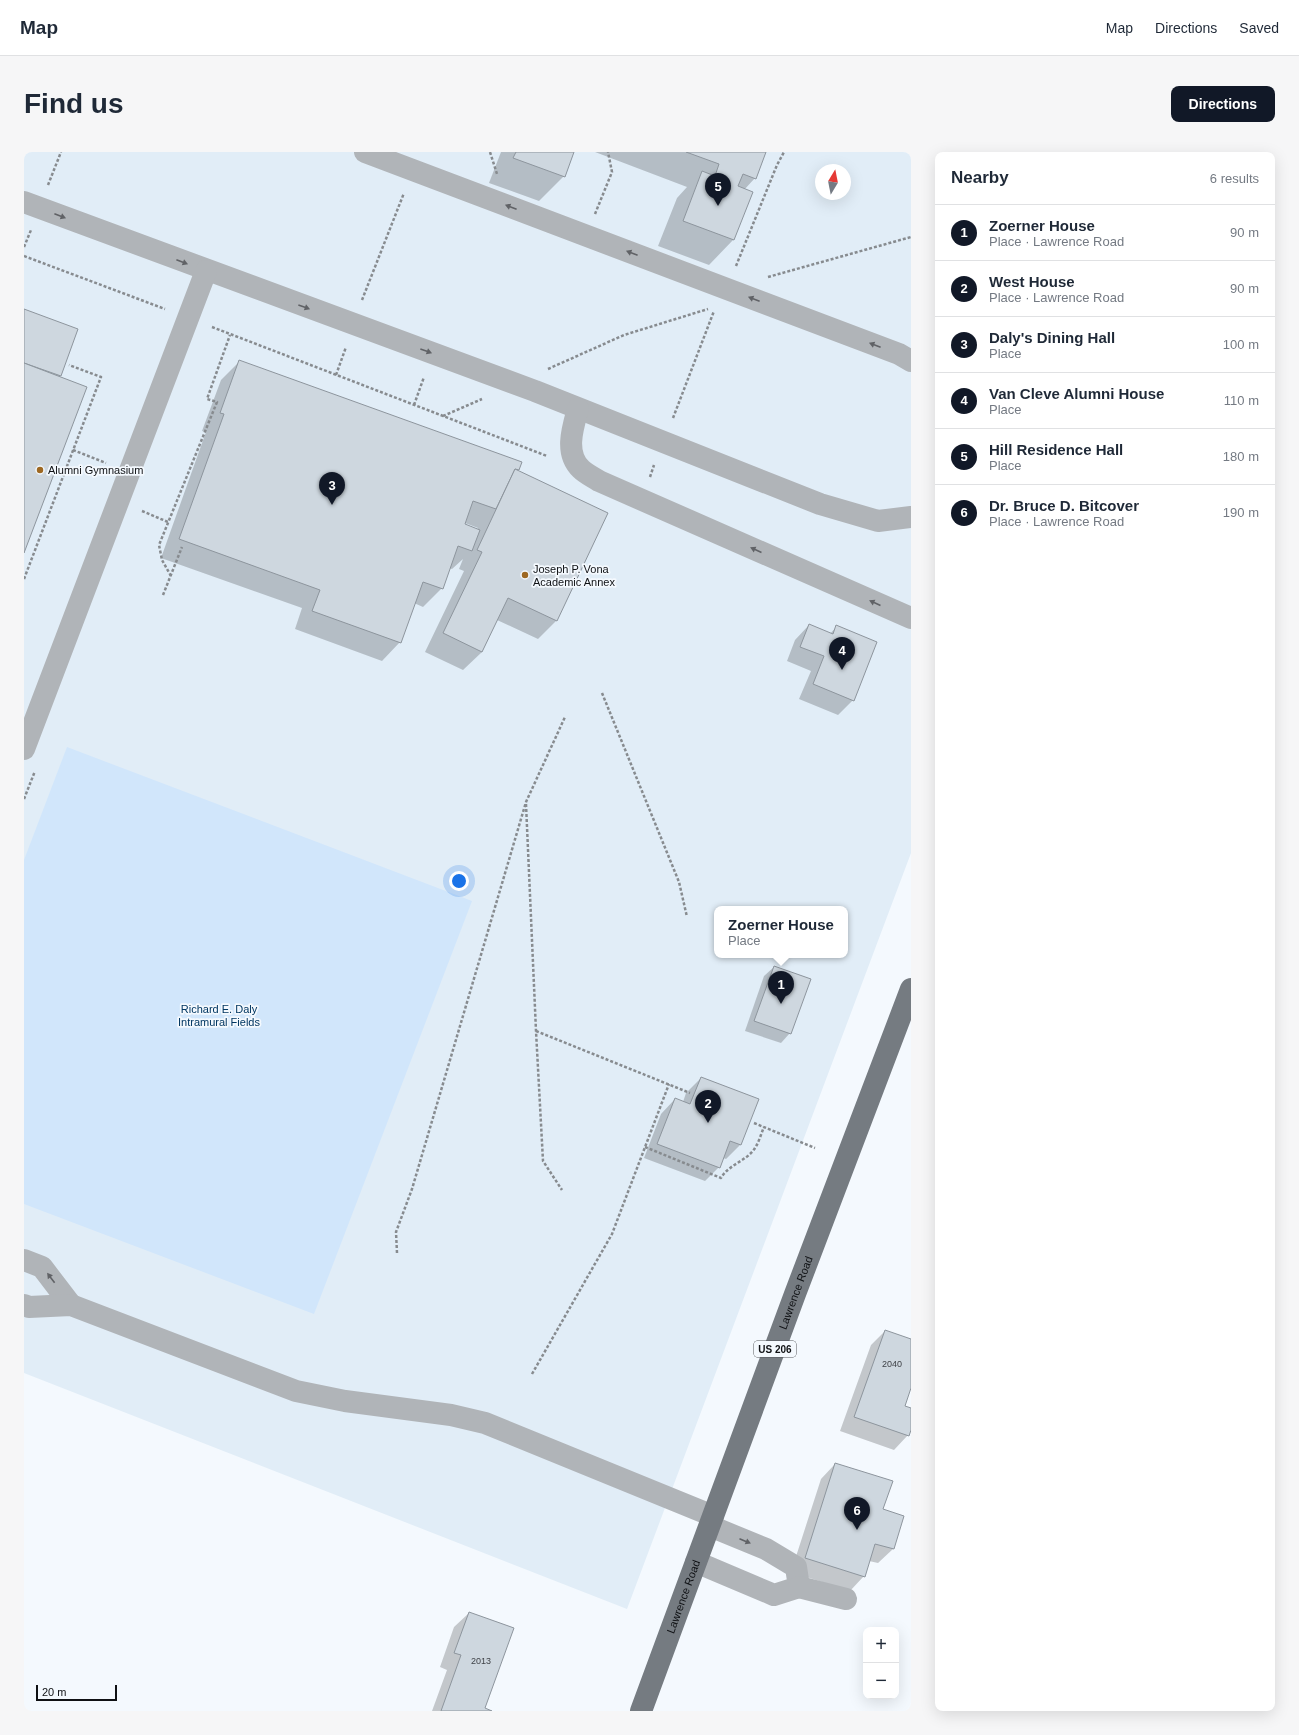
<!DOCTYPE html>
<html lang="en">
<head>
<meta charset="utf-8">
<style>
  :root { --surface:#fff; --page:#f6f6f7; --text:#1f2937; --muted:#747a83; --line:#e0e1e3; --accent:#111827 }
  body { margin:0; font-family:Arial,sans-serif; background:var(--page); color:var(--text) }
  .controls { position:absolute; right:12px; bottom:12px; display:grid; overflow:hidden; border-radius:8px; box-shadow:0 4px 16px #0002 }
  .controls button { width:36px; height:36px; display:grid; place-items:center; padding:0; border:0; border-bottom:1px solid var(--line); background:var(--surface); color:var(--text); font:20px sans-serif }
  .compass { position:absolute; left:791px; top:12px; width:36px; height:36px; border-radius:50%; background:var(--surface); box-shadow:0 4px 16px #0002; rotate:10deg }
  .scale { position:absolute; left:12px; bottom:10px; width:81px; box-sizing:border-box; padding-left:4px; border:2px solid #0f1114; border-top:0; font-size:11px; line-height:14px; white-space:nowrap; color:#0f1114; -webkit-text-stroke:3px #f4f9fe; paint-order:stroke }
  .you { position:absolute; left:435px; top:729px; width:14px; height:14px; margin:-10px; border:3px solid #fff; border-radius:50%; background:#1a73e8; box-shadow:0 0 0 6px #1a73e833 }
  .badge { display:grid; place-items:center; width:26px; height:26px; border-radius:50%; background:var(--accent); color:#fff; font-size:13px; font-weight:700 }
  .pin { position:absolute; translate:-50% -33px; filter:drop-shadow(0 1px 2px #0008) }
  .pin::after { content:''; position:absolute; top:21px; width:14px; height:12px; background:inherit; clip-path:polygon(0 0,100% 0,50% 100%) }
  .popup { position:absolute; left:690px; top:754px; width:134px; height:52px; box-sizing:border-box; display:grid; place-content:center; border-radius:8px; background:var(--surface); filter:drop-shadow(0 1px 3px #0005); font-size:13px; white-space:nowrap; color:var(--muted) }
  .popup b { font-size:15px; color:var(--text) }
  .popup::after { content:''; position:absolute; left:50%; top:100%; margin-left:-8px; border:8px solid transparent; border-top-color:var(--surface) }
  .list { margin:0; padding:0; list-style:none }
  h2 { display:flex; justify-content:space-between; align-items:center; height:52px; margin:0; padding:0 16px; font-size:17px }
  h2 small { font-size:13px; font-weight:400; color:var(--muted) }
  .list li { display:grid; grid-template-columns:26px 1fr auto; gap:12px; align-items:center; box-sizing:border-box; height:56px; padding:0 16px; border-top:1px solid var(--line) }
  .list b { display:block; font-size:15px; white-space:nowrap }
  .list p { margin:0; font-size:13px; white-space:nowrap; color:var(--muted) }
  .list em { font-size:13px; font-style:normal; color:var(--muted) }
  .map { position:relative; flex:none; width:887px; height:1559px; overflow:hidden; border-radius:8px }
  header { display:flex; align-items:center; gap:24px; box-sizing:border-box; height:56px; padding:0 20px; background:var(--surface); border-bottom:1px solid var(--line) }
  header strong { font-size:19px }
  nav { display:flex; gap:22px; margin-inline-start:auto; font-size:14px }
  .intro { display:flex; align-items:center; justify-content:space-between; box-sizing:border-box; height:96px; padding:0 24px }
  h1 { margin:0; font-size:28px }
  .button { padding:10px 18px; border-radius:8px; background:var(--accent); color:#fff; font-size:14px; font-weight:700 }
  main { display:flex; gap:24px; padding:0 24px }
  aside { flex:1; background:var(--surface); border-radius:8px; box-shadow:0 4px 16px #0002 }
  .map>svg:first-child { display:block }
</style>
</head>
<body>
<header>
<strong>Map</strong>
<nav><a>Map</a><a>Directions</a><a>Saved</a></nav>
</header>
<div class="intro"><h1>Find us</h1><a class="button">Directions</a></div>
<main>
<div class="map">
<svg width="887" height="1559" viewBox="0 0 887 1559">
  <rect width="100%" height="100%" fill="#f4f9fe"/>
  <path fill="#e1edf7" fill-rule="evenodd" d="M0 0H887V701L603 1457 0 1221ZM797 18H821V42H797ZM693 757H821V803H693Z"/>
  <path fill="#d1e6fb" d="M43 595 448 749 290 1162 0 1052V708Z"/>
  <g fill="#0003" fill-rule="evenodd">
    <path d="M477 0H549L540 24 515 49 465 31Z"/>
    <path d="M571 0H741L731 26 720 38 710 87 685 113 634 94 653 46 663 35Z"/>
    <path d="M0 158 53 178 35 225 0 398Z"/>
    <path d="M215 210 496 310 494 319 532 469 514 487 473 468 458 500 439 518 401 500 440 419 435 417 439 407 428 417 425 416 418 436 399 455 390 451 376 490 358 509 271 477 278 456 137 406 182 280 178 279 197 228ZM441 371 454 376 453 378 440 373Z"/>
    <path d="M785 473 806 482 813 474 829 548 814 563 775 547 787 519 763 509 771 488Z"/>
    <path d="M750 815 766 881 757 891 721 879 740 824Z"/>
    <path d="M677 926 733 948 716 993 702 1007 699 1006 695 1015 681 1029 620 1006 637 962 651 947 659 950 662 941Z"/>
    <path d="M861 1179 887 1188V1233L880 1254 887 1257V1275L884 1283 870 1298 816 1279 847 1193Z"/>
    <path d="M811 1312 858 1358 879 1364 869 1397 854 1411 845 1409 840 1424 826 1439 767 1420 797 1327Z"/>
    <path d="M445 1461 460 1557 465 1559H408L423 1518 416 1515 430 1475Z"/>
  </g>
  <g fill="#ced7df" stroke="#8d959d">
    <path d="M492 0H550L541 25 489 6Z"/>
    <path d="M662 0H742L732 27 719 22 714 34 729 40 710 88 659 69 678 19 691 24 695 12Z"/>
    <path d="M0 157 54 177 37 224 0 211Z"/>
    <path d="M215 208 498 310 495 318 491 317 472 357 449 349 441 372 456 378 448 399 434 394 419 437 399 430 377 491 288 459 296 438 155 387 200 262 196 261Z"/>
    <path d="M0 211 63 235 0 401Z"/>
    <path d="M491 317 584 361 533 469 484 446 458 500 419 481 458 400 453 398Z"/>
    <path d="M785 472 809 482 812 473 853 490 830 549 789 532 800 504 776 495Z"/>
    <path d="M750 814 787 827 767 882 730 869Z"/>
    <path d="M677 925 735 947 717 993 706 989 696 1016 633 992 651 946 666 952Z"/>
    <path d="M861 1178 887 1187V1236L881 1254 887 1256V1278L885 1284 830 1265Z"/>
    <path d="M811 1311 869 1329 859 1357 880 1364 870 1397 851 1392 841 1425 781 1406Z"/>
    <path d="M445 1460 490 1476 461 1556 468 1559H417L437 1503 430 1501Z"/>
  </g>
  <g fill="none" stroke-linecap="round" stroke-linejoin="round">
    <g stroke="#878b8f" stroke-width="2.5" stroke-dasharray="3 2" stroke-linecap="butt">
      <path d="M466 0 473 22"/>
      <path d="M24 33 37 0"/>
      <path d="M571 62 588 20 584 0"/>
      <path d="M0 95 7 78"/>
      <path d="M0 104 141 157"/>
      <path d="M712 114 753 13 760 0"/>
      <path d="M744 125 887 85"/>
      <path d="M338 148 380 41"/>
      <path d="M188 175 523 304"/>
      <path d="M524 217 600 183 684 157"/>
      <path d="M312 223 322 195"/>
      <path d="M390 253 400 225"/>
      <path d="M419 264 458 247"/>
      <path d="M649 266 690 159"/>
      <path d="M49 298 82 311"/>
      <path d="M626 325 630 313"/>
      <path d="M118 359 144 370"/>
      <path d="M147 424 138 408 135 393 193 250 183 247 206 183"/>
      <path d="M0 427 77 225 45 213"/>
      <path d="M139 443 158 395"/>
      <path d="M578 541 655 730 663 765"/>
      <path d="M0 647 11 619"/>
      <path d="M502 652 512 879 519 1009 538 1038"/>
      <path d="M512 879 666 941"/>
      <path d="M730 971 791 996"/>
      <path d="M621 995 697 1026C705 1012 723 1009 731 996 735 990 737 982 740 975"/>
      <path d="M373 1101 372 1080 388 1037 502 650 541 565"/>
      <path d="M508 1222 588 1082 645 932"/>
    </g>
    <g stroke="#b0b4b8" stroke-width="22">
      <path d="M341 0 875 202 887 209"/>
      <path d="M0 50 511 239 796 352 854 369 887 365"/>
      <path d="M554 257C549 275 540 301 557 317 562 322 569 325 575 329L887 466"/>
      <path d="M0 597 182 119"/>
      <path d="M0 1108 18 1115 47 1153"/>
      <path d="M0 1153 5 1155 47 1153 272 1239 321 1249 427 1263 461 1271 689 1364"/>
      <path d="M672 1410 750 1443 775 1435 772 1415 742 1397 686 1374"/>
      <path d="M775 1435 822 1447"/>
    </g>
    <path stroke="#757b81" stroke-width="22" id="s1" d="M617 1559 771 1142 887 837"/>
  </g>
  <defs><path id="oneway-solid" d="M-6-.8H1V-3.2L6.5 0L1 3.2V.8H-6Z"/></defs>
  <g fill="#606266">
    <use href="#oneway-solid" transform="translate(487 55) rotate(-159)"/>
    <use href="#oneway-solid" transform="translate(36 64) rotate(21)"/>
    <use href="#oneway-solid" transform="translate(608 101) rotate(-159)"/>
    <use href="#oneway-solid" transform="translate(158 110) rotate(21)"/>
    <use href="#oneway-solid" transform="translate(730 147) rotate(-159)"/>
    <use href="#oneway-solid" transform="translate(280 155) rotate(20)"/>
    <use href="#oneway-solid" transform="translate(851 193) rotate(-159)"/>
    <use href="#oneway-solid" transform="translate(402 199) rotate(20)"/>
    <use href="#oneway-solid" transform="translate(732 398) rotate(-156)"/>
    <use href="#oneway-solid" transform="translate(851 451) rotate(-156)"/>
    <use href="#oneway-solid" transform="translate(27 1126) rotate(-127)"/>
    <use href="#oneway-solid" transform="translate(721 1389) rotate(23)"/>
  </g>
  <g fill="#9e6822" stroke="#f4f9fe" stroke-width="1.5">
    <circle cx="16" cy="318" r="4"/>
    <circle cx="501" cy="423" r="4"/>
  </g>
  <g text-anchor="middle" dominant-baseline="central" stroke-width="3.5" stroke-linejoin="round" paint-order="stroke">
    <g font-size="9" fill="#3f4247">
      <text x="868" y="1212">2040</text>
      <text x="457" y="1509">2013</text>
    </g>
    <rect fill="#f4f9fe" stroke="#54575a" stroke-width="1" x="730" y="1189" width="42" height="16" rx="3"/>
    <g font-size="10" font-weight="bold" fill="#0f1114">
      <text x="751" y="1197">US 206</text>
    </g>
    <g font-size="11" fill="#0f1114" stroke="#f4f9fe" text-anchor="start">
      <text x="24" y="318">Alumni Gymnasium</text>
      <text x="509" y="417">Joseph P. Vona<tspan x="509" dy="13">Academic Annex</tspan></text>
    </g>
    <g font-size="11" fill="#003661" stroke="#f4f9fe">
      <text x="195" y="857">Richard E. Daly<tspan x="195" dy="13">Intramural Fields</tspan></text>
    </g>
    <g font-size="11" fill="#0f1114" stroke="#f4f9fe">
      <text stroke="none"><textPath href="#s1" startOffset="446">Lawrence Road</textPath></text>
      <text stroke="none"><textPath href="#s1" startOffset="122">Lawrence Road</textPath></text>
    </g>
  </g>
</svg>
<div class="controls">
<button>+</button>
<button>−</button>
</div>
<svg class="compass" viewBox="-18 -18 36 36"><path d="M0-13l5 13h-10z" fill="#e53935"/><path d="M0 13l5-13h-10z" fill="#747a83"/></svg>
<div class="scale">20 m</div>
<div class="you"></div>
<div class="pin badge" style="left:757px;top:852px">1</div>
<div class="popup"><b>Zoerner House</b>Place</div>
<div class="pin badge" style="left:684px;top:971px">2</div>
<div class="pin badge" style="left:308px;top:353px">3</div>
<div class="pin badge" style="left:818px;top:518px">4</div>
<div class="pin badge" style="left:694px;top:54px">5</div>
<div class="pin badge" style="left:833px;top:1378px">6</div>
</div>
<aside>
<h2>Nearby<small>6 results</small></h2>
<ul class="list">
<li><span class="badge">1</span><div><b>Zoerner House</b><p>Place · Lawrence Road</p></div><em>90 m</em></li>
<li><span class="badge">2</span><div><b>West House</b><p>Place · Lawrence Road</p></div><em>90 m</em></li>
<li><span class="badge">3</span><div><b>Daly's Dining Hall</b><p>Place</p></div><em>100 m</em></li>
<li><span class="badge">4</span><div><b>Van Cleve Alumni House</b><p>Place</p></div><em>110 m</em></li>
<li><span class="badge">5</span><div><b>Hill Residence Hall</b><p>Place</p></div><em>180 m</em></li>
<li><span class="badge">6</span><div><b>Dr. Bruce D. Bitcover</b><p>Place · Lawrence Road</p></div><em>190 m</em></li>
</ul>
</aside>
</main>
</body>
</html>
